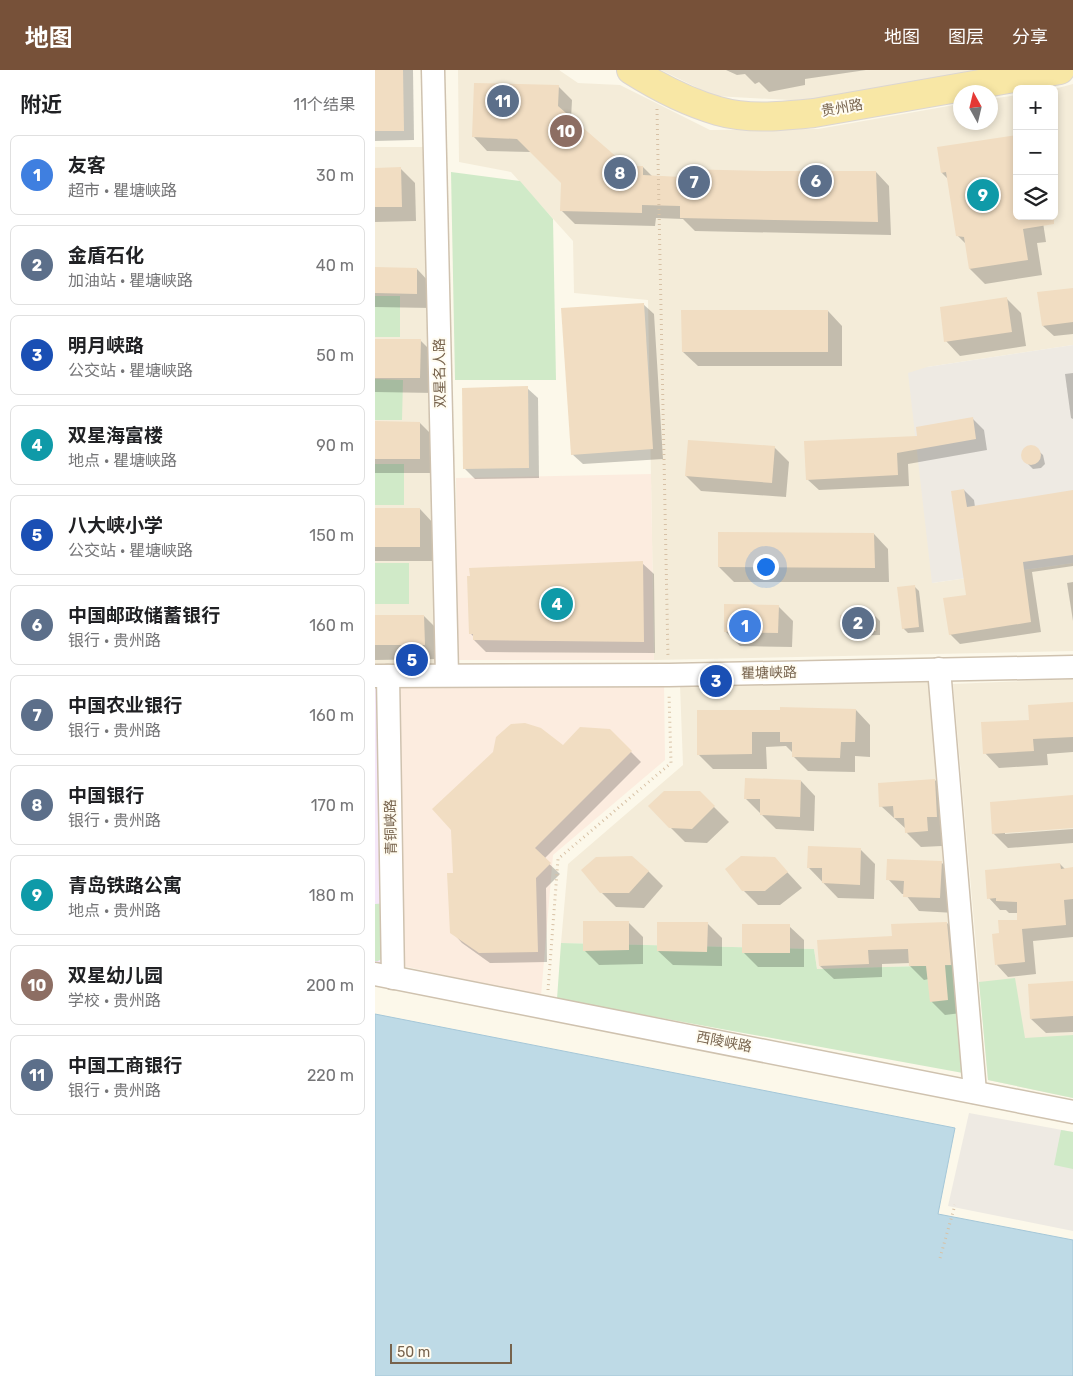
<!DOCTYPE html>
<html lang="zh">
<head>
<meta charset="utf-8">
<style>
  :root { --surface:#fff; --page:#f2f2f2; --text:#202124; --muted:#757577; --line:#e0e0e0; --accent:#775139 }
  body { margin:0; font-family:Rubik,"Noto Sans SC",sans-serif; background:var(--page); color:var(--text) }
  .controls { position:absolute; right:15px; top:15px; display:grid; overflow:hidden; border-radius:8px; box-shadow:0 2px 8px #0003 }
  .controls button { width:45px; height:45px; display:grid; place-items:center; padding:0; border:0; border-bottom:1px solid var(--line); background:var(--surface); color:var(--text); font:25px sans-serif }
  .compass { position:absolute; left:578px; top:15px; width:45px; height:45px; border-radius:50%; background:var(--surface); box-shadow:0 2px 8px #0003; rotate:352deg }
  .scale { position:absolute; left:15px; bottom:12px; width:122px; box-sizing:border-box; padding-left:5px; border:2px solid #77634d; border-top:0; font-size:14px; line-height:18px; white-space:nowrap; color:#77634d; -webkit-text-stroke:4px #fffcf1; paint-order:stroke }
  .you { position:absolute; left:390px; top:496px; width:18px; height:18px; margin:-12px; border:4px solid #fff; border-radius:50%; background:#1a73e8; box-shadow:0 0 0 8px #1a73e833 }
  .badge { display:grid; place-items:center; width:32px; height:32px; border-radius:50%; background:var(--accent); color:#fff; font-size:16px; font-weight:700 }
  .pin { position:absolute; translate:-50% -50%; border:2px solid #fff; box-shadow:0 1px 5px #0006 }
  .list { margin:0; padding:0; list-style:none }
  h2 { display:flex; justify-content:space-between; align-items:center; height:65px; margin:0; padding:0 20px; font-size:21px }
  h2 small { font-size:16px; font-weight:400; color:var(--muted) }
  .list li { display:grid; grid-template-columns:32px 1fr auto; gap:15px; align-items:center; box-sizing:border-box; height:80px; margin:0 10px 10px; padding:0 10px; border:1px solid var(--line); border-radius:8px }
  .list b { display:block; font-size:19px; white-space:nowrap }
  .list p { margin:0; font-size:16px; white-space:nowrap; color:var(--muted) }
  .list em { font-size:16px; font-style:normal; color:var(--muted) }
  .icon { flex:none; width:28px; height:28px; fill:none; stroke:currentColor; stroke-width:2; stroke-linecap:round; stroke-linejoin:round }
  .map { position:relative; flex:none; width:698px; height:1306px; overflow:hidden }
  header { display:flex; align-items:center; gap:30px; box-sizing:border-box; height:70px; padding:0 25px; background:var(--accent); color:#fff }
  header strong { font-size:24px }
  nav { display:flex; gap:28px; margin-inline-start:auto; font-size:18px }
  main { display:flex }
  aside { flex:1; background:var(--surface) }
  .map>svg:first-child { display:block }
</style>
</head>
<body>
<header>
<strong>地图</strong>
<nav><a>地图</a><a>图层</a><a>分享</a></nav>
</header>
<main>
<aside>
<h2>附近<small>11个结果</small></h2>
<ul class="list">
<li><span class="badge" style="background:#3f7fe0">1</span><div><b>友客</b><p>超市 · 瞿塘峡路</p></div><em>30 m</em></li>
<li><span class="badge" style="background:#5c6f8a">2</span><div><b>金盾石化</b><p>加油站 · 瞿塘峡路</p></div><em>40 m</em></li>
<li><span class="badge" style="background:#1a4fb4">3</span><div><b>明月峡路</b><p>公交站 · 瞿塘峡路</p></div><em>50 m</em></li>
<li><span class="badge" style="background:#0f9aa8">4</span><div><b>双星海富楼</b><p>地点 · 瞿塘峡路</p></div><em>90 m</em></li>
<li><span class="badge" style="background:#1a4fb4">5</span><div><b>八大峡小学</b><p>公交站 · 瞿塘峡路</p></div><em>150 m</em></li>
<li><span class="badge" style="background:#5c6f8a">6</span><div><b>中国邮政储蓄银行</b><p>银行 · 贵州路</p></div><em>160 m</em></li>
<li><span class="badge" style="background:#5c6f8a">7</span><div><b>中国农业银行</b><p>银行 · 贵州路</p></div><em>160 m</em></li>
<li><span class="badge" style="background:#5c6f8a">8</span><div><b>中国银行</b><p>银行 · 贵州路</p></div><em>170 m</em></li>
<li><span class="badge" style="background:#0f9aa8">9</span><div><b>青岛铁路公寓</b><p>地点 · 贵州路</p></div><em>180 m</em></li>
<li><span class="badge" style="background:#8d6e63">10</span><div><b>双星幼儿园</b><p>学校 · 贵州路</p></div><em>200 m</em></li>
<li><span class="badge" style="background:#5c6f8a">11</span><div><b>中国工商银行</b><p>银行 · 贵州路</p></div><em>220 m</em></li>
</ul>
</aside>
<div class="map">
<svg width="698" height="1306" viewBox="0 0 698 1306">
  <rect width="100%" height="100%" fill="#fcf8ea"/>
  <g fill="#f4ecd9">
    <path d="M83 0H184L203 13 245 15 335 60 443 59 585 34 586 52H616V29L642 25V146H679V19L698 14V275L552 297 557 513 698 493V581L279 590 273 230 199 223 198 171 136 102 84 92Z"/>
    <path d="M286 0H613L432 31 339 26Z"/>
    <path d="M0 77H48L66 598 0 597Z"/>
    <path d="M555 608 580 895 442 899 439 879 186 873 193 794 308 695 305 615Z"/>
    <path d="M698 609V1028L613 1010 578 614Z"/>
  </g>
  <g fill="#fcecdf">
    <path d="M276 404 279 590H83L81 408Z"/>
    <path d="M289 611 290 690 178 785 166 926 28 896 21 613Z"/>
  </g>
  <g fill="#eeeae3">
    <path d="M698 275V493L557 513 533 303 552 297Z"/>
    <path d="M594 1043 698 1062V1161L573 1136Z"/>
  </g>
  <path fill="#f5e7f9" d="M0 619H6L11 899 0 897Z"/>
  <g fill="#d0eac8">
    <path d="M76 102 145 111 178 149 181 310H80Z"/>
    <rect x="0" y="226" width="25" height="41"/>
    <path d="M0 309 28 310 27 350H0Z"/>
    <rect x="0" y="394" width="29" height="41"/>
    <rect x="0" y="493" width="34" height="41"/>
    <path d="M13 833V885L3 891H0V834Z"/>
    <path d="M186 873 439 879 442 899 580 895 588 1003 182 929Z"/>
    <path d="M640 908 650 968 698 965V1028L613 1010 604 912Z"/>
    <path d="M686 1060 698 1062V1099L679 1095Z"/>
  </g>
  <path fill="#bedae6" stroke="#a5c7d8" d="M0 944 580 1058 563 1144 698 1170V1306H0Z"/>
  <g fill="#0003">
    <path d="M0 0H38L39 70 0 71Z"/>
    <path d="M351 0H491L430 9V15L394 22 384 12 380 14 370 4 362 5Z"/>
    <path d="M183 16 197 30 196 49 252 97H268L278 107 308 108 501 102 514 116 516 165 320 161 308 149 281 148 280 156 200 154 186 140 187 112 156 82 112 81 99 67Z"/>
    <path d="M563 78 642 146H667L671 172 662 173 667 205 610 214 595 199 591 174 582 165 573 109 567 103Z"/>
    <path d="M25 98 40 113 41 151 0 152V99Z"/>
    <path d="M0 198 42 199 56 214V238L0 237Z"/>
    <path d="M698 219V264L679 266 668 256Z"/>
    <path d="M632 229 646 243 651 276 585 286 571 271Z"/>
    <path d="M268 234 279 244 288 389 208 394 197 384Z"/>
    <path d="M453 241 467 256V296H323L308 282Z"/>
    <path d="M0 270H45L60 285V323L0 322Z"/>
    <path d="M698 303V349L696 348 690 304Z"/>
    <path d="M152 318 163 328 164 408 100 409 90 399Z"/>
    <path d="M597 348 609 360 612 380 533 394 534 416 444 420 432 409Z"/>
    <path d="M0 353H45L60 368 59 403H0Z"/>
    <path d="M658 376 668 385 670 394 666 398 658 399 648 389 647 383 650 379Z"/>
    <path d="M399 377 414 392 411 427 326 421 311 406Z"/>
    <path d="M589 420 599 430 600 437 698 422V496L657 502 666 562 585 574 575 564 593 526Z"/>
    <path d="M45 439 59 454 60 491H0V440Z"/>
    <path d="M499 464 513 479 514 512H359L344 497Z"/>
    <path d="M267 493 279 504 280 583 111 582 99 570V567L95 563Z"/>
    <path d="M698 512V551L692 513Z"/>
    <path d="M539 516 544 521 549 562 533 563 528 558Z"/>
    <path d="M403 536 418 551 417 577 365 576 350 561Z"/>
    <path d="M49 546 64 561V589L0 590V547Z"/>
    <path d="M500 546 505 551V565L472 566 467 561Z"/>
    <path d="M698 633V682L672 684 673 695 624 698 610 683 656 651Z"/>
    <path d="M481 640 495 655V687L480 686V702L433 701 418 686V683L411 676 391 677 392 699H338L323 684V642Z"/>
    <path d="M234 660 266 692 169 789 185 804 171 818 172 892 115 893 87 873 77 862 79 804 188 676Z"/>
    <path d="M560 710 574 725 576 761 566 762 567 776 546 777 532 763 531 759 506 736Z"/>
    <path d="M426 711 440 726 439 761 401 759 370 728Z"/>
    <path d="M325 723 354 752 332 773 310 772 295 757Z"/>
    <path d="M698 726V756L630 762V764L698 759V773L633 778 618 763Z"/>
    <path d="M485 779 500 794 499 829 463 828 433 797Z"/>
    <path d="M399 788 427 818 405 835H383L368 820Z"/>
    <path d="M567 793 581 807 580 843 544 841 530 824H527L513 809Z"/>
    <path d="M685 794 690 799 698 798V867L658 871 661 904 633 907 622 895 626 864 643 851V843H634L631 840H625L614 828Z"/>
    <path d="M273 801 288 816 269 838 241 837 226 822Z"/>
    <path d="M253 852 268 867V894L224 895 209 880Z"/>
    <path d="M332 853 347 868V896L298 895 283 881Z"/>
    <path d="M572 853 586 867V943L570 945 556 931 554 909 549 910 535 896V893L507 894V907L459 909 445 896 518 867Z"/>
    <path d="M414 856 429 870V897H383L368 882Z"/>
    <path d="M698 913V962L671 963 656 949Z"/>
  </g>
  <g fill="#f1ddc2">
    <path d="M0 0H28L29 61H0Z"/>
    <path d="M99 13 184 15 183 36 252 96H268V105L306 107 307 99 390 101H501L503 152 305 148V136L267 135V143L185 141 186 113 142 69 97 67Z"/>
    <path d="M642 65V146H679V154L648 159 653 190 594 199 589 167 581 166 571 102 566 103 562 77Z"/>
    <path d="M26 97 27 137H0V98Z"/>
    <path d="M0 197 42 198V224L0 223Z"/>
    <path d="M698 218V252L667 256 662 222Z"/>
    <path d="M632 227 637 262 569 272 565 237Z"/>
    <path d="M269 233 278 379 196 385 186 238Z"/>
    <path d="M306 240H453V282H307Z"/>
    <path d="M0 269H46L45 308H0Z"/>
    <path d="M153 316 154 398 88 399 87 318Z"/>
    <path d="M598 347 601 369 522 383 523 405 431 410 429 371 542 366 541 357Z"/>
    <path d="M0 351 45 352V389H0Z"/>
    <path d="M313 370 400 376 397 413 310 406Z"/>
    <circle cx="656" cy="385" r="10"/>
    <path d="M589 419 592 437 698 420V485L648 492 656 552 574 565 568 528 591 525 576 421Z"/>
    <rect x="0" y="438" width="45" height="39"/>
    <path d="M343 462 499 463 500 498 343 497Z"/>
    <path d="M268 491 269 572 98 570V564H94L92 506H95L94 498Z"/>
    <path d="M540 515 544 557 527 559 522 517Z"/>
    <path d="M349 534 404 535 403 563 349 562Z"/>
    <path d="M0 545H49L50 575H0Z"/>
    <path d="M465 545H500L501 561H466Z"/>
    <path d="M698 632V667L658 669 659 681 608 684 606 652 654 650 653 635Z"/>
    <path d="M405 637 481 639 480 672H466L465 688 417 687V672H405V662H377V684L322 685V640H405Z"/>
    <path d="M150 653 166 658 188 675 205 657 235 659 257 681 160 778 176 793 161 808 163 882 104 883 75 863 72 803H78L76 760 57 739 118 682 121 667 136 654Z"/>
    <path d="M370 708 426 710 425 747 385 745V729H369Z"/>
    <path d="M560 709 562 747H552L553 761 530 763 529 748H519L518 736 504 737 503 713Z"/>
    <path d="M289 721H325L340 736 317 759 294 758 273 736Z"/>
    <path d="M698 725V758L617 764 615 732Z"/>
    <path d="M433 776 486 778 485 815 447 813V798H432Z"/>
    <path d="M257 786 274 801 254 823H225L206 800 221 787Z"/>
    <path d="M366 786 400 787 413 802 390 821H367L350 799Z"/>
    <path d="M512 789 567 791 565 828 528 827 529 811 511 810Z"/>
    <path d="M685 793 686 799 698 797V829L689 830 691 855 647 859 650 892 620 895 617 864 624 863 623 850H642V832L621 831V828L612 829 610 800Z"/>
    <path d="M208 851H254V880L208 881Z"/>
    <path d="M282 852H333L332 882 282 881Z"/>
    <path d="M572 852 576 895H570L573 930 555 932 551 896H534L533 879 493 880 494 894 444 896 442 870 517 866 516 854Z"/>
    <rect x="367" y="854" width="48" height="29"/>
    <path d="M698 911V946L655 949 653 914Z"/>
  </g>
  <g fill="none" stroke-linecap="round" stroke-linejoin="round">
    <defs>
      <g id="minor">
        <path d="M58 0 72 605"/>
        <path d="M564 599 600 1022"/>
        <path d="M0 606 294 605 698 597"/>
        <path d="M13 606 18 908"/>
        <path d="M0 904 698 1042"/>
      </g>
      <path id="major" d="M256 0C283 17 312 32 343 41 374 50 408 46 439 43L685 0"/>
    </defs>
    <use href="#minor" stroke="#cfc2af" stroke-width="25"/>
    <use href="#major" stroke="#dcd6d1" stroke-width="30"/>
    <g stroke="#d7c1a5" stroke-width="3" stroke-dasharray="1 4" stroke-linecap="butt">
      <path d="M282 39 293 588"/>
      <path d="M173 920 183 789 296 693 294 624"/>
      <path d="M565 1188 580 1135"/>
    </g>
    <use href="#minor" stroke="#fff" stroke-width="22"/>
    <use href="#major" stroke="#f8e7a5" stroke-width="28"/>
  </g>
  <g text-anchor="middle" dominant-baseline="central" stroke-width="4" stroke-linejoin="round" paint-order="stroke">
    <g font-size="14" fill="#77634d" stroke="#fffcf1">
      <text transform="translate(467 38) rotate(-10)">贵州路</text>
      <text transform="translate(65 303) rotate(-91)">双星名人路</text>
      <text transform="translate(394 603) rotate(-1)">瞿塘峡路</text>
      <text transform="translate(16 757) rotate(-91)">青铜峡路</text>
      <text transform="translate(349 972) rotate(11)">西陵峡路</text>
    </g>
  </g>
</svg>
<div class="controls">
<button>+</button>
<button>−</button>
<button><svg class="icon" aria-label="layers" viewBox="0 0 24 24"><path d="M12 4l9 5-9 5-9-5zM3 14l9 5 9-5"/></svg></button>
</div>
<svg class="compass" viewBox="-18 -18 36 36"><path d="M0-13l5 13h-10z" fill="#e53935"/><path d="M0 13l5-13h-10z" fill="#757577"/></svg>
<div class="scale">50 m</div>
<div class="you"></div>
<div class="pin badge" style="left:370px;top:556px;background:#3f7fe0">1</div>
<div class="pin badge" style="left:483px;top:553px;background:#5c6f8a">2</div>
<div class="pin badge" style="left:341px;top:611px;background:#1a4fb4">3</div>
<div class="pin badge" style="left:182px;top:534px;background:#0f9aa8">4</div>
<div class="pin badge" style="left:37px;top:590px;background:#1a4fb4">5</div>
<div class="pin badge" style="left:441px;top:111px;background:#5c6f8a">6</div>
<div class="pin badge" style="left:319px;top:112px;background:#5c6f8a">7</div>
<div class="pin badge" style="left:245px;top:103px;background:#5c6f8a">8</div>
<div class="pin badge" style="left:608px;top:125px;background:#0f9aa8">9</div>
<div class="pin badge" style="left:191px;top:61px;background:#8d6e63">10</div>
<div class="pin badge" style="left:128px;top:31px;background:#5c6f8a">11</div>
</div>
</main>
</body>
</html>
